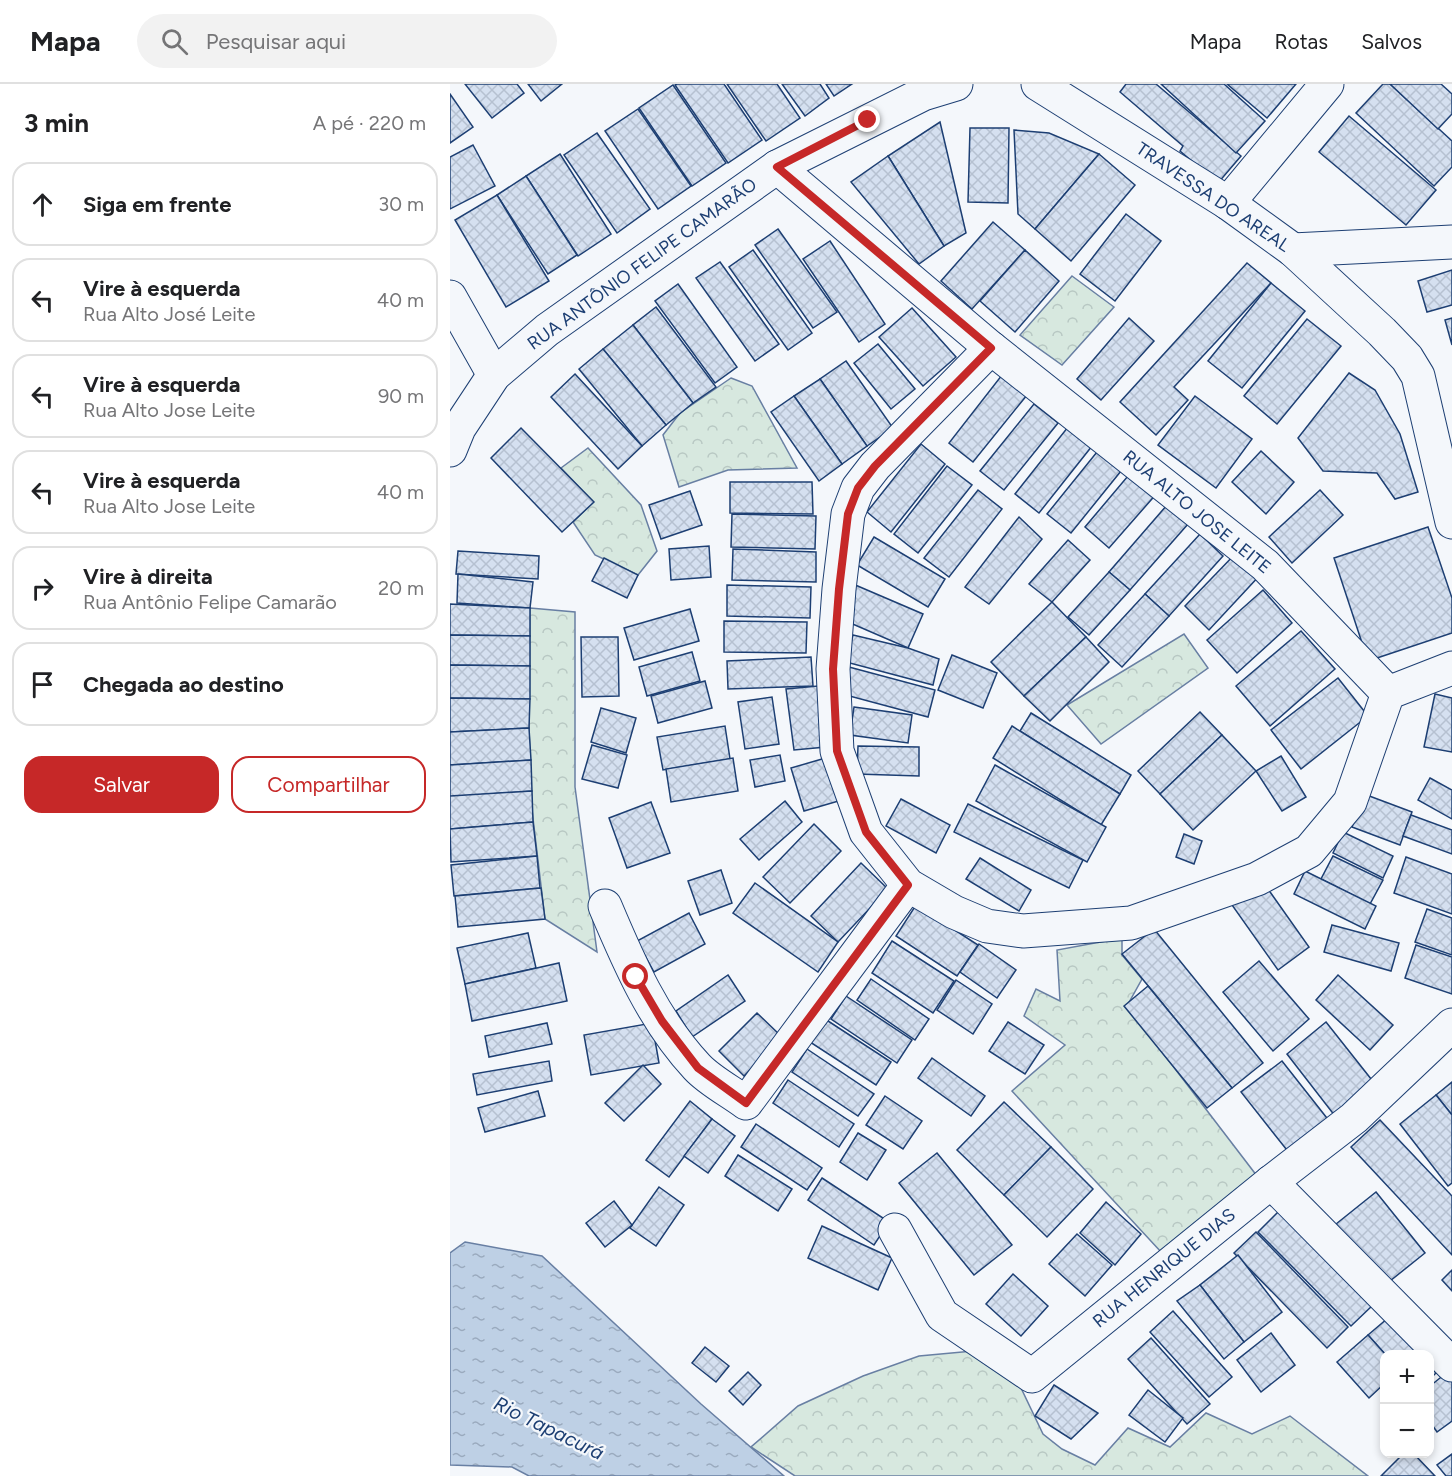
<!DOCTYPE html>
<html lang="pt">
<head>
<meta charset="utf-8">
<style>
  :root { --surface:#fff; --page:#f2f2f2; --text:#202124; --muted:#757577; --line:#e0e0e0; --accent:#c62828 }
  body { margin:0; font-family:Figtree,sans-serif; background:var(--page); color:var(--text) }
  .controls { position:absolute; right:18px; bottom:18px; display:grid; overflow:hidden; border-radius:12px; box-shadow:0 3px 9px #0003 }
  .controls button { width:54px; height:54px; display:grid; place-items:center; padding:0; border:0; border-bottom:2px solid var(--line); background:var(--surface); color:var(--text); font:30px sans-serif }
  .stop { position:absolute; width:18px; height:18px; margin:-14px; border:4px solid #c62828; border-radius:50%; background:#fff }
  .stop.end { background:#c62828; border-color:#fff; box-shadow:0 2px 6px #0008 }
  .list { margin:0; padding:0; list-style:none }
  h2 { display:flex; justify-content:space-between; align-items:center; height:78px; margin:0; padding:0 24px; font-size:26px }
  h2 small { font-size:20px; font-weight:400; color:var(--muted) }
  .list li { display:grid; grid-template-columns:39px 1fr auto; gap:18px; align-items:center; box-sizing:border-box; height:84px; margin:0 12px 12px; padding:0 12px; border:2px solid var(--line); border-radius:18px }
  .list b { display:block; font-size:22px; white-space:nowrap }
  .list p { margin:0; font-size:20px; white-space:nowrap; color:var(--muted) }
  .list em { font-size:20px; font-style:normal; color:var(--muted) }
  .actions { display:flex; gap:12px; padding:18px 24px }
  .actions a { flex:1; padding:14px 0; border:2px solid var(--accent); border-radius:18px; text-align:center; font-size:21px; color:var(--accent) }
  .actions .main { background:var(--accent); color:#fff }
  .icon { flex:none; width:33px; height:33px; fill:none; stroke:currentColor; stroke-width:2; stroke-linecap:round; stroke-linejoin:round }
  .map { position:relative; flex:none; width:1002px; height:1392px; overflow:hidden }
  header { display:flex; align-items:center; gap:36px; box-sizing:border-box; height:84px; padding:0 30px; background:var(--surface); border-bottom:2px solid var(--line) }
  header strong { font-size:28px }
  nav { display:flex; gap:33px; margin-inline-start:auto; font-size:21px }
  .search { width:420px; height:54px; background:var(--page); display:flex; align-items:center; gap:15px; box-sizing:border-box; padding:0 21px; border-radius:33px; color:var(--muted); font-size:22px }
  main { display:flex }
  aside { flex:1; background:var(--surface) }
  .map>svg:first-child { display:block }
</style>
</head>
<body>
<header>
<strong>Mapa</strong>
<div class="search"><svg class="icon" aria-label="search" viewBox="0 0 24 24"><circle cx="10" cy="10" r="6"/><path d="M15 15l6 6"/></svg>Pesquisar aqui</div>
<nav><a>Mapa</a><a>Rotas</a><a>Salvos</a></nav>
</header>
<main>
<aside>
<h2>3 min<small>A pé · 220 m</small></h2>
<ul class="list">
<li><svg class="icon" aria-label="ahead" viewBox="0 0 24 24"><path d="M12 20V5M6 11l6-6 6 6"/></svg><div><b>Siga em frente</b></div><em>30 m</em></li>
<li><svg class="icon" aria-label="left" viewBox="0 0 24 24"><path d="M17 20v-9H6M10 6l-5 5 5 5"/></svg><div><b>Vire à esquerda</b><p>Rua Alto José Leite</p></div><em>40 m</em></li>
<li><svg class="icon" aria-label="left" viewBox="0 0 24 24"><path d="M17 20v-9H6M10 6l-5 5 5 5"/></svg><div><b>Vire à esquerda</b><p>Rua Alto Jose Leite</p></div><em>90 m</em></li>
<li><svg class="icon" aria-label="left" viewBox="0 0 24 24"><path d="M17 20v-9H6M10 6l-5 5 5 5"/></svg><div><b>Vire à esquerda</b><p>Rua Alto Jose Leite</p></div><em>40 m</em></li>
<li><svg class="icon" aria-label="right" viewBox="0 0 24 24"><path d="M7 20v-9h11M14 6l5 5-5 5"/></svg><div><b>Vire à direita</b><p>Rua Antônio Felipe Camarão</p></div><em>20 m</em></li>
<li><svg class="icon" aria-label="arrive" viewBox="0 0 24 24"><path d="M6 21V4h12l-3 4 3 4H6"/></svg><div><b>Chegada ao destino</b></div></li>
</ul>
<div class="actions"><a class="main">Salvar</a><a>Compartilhar</a></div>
</aside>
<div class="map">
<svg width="1002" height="1392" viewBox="0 0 1002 1392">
  <defs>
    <pattern id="forest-crowns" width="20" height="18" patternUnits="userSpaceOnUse" patternTransform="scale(1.5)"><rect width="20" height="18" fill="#d7e8df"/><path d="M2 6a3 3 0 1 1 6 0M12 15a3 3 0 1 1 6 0" fill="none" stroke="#b8c8c3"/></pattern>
    <pattern id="water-ripples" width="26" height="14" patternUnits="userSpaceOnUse" patternTransform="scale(1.5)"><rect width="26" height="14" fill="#bed0e5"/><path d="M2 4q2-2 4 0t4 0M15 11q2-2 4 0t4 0" fill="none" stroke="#9aaabe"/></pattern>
    <pattern id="building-cross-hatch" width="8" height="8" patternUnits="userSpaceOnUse" patternTransform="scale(1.5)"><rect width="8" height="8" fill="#d5e0f0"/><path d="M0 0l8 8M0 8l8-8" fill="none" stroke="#b6c1d1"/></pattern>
  </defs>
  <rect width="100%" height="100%" fill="#f4f7fb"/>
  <g fill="url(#forest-crowns)" stroke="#687fa3" stroke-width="1.5">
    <path d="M622 192 664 223 612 281 570 251Z"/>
    <path d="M281 294 302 302 347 384 278 386 229 403 213 351 230 329Z"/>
    <path d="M138 364 191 421 207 467 188 491 145 471 123 438 143 418 111 384Z"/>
    <path d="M80 524 125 528V703L147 868 95 835 82 726 79 644Z"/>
    <path d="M734 550 758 584 651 660 617 621Z"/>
    <path d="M672 854V871L692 895 677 922 807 1092 712 1169 562 1007 615 961 574 932 586 905 610 917 607 866Z"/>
    <path d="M534 1266 560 1281 593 1350 612 1365 645 1381 678 1344 720 1363 756 1329 802 1350 840 1332 918 1392H345L301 1363 348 1322 413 1292 469 1272Z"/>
  </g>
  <path fill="url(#water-ripples)" stroke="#687fa3" stroke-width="1.5" d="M15 1158 92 1172 251 1320 334 1392H79L62 1383 0 1381V1169Z"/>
  <g fill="url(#building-cross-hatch)" stroke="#1d3f73" stroke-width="1.5">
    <path d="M15 0H67L74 9 42 34Z"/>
    <path d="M78 0H112L91 17Z"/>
    <path d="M227 0H274L312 56 278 79 225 1Z"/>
    <path d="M277 0H327L350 34 316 57Z"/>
    <path d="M332 0H370L379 14 355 32Z"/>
    <path d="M376 0H402L384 12Z"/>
    <path d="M676 0H706L791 72 768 99 730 67 733 62 670 8Z"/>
    <path d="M711 0H774L815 37 786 69Z"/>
    <path d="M777 0H846L817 34Z"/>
    <path d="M933 0H940L1002 57V83L984 102 906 29Z"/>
    <path d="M940 0H991L1002 10V30L988 45Z"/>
    <path d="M223 1 276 79 242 102 189 24Z"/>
    <path d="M0 10 23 43 0 59Z"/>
    <path d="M188 25 241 102 208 125 155 47Z"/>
    <path d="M899 32 986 106 956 141 869 68Z"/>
    <path d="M490 38 516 149 494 162 438 72Z"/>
    <path d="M520 44H559L558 119 518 118Z"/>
    <path d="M564 46 599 49 649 70 585 145 568 130Z"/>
    <path d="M147 49 200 125 167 149 114 71Z"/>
    <path d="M23 61 45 102 0 125V73Z"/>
    <path d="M110 70 161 150 128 172 76 92Z"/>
    <path d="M649 70 685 101 621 177 585 145Z"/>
    <path d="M438 72 494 162 469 180 401 98Z"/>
    <path d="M76 92 127 171 98 190 47 111Z"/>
    <path d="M47 111 99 197 56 223 5 136Z"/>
    <path d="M676 130 711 157 665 217 630 190Z"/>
    <path d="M543 138 575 166 522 225 491 197Z"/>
    <path d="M328 145 387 228 363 244 305 161Z"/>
    <path d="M380 157 435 240 409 258 353 175Z"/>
    <path d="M303 166 362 249 338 266 279 183Z"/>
    <path d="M575 166 609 197 565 248 530 217Z"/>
    <path d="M270 178 329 260 305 277 246 194Z"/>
    <path d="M797 179 821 199 724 303 738 316 706 351 670 318Z"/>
    <path d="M1002 186V221L977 228 968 197Z"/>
    <path d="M821 199 855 227 792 304 758 277Z"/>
    <path d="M228 200 287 283 265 299 205 217Z"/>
    <path d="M206 223 266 303 243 319 183 241Z"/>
    <path d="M462 224 506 273 473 302 429 253Z"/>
    <path d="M679 234 704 257 651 316 627 295Z"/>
    <path d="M1002 234V261L995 236Z"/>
    <path d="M857 235 891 262 827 340 794 312Z"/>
    <path d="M183 241 243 319 216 341 153 265Z"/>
    <path d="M428 260 465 305 441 325 404 279Z"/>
    <path d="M153 265 216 341 192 362 129 285Z"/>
    <path d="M396 277 443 344 417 362 370 295Z"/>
    <path d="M899 289 925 306 950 350 968 408 945 415 927 389 873 387 848 354Z"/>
    <path d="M125 290 192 362 168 385 101 313Z"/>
    <path d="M552 291 577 311 523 378 499 359Z"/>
    <path d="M370 295 417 362 392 380 344 312Z"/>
    <path d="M344 312 392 380 369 397 321 328Z"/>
    <path d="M745 312 802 355 766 404 708 361Z"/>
    <path d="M584 320 608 339 554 406 530 387Z"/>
    <path d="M618 343 642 362 589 429 565 410Z"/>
    <path d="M71 344 144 418 112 448 41 374Z"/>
    <path d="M471 360 495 380 441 448 417 428Z"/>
    <path d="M651 363 675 382 621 449 597 430Z"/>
    <path d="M811 367 844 398 816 430 782 398Z"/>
    <path d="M497 382 522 401 468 469 444 450Z"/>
    <path d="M683 386 708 408 659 464 635 443Z"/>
    <path d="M280 398H362L363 430 280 429Z"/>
    <path d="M528 406 552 425 499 493 474 474Z"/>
    <path d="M870 406 893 431 842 479 819 453Z"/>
    <path d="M240 407 252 441 211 455 199 421Z"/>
    <path d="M717 421 738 440 680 506 659 488Z"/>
    <path d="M282 430 366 432 365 465 281 463Z"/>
    <path d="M569 433 592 455 539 520 515 503Z"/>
    <path d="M978 443 1002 514V549L918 577 884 474Z"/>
    <path d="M750 450 773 472 719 532 695 510Z"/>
    <path d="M424 453 495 495 478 523 407 481Z"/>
    <path d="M618 456 640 476 602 518 579 500Z"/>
    <path d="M259 462 261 493 221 496 219 465Z"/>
    <path d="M283 465 366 468V498L282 496Z"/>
    <path d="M8 467 89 472 88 495 6 490Z"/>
    <path d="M787 468 811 490 759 546 735 522Z"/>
    <path d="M154 474 188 491 177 514 142 497Z"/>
    <path d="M659 488 680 506 639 551 618 533Z"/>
    <path d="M8 490 83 498 80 524 7 519Z"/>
    <path d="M403 500 473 530 458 564 398 538Z"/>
    <path d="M277 501 361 503 360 534 277 532Z"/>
    <path d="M813 506 842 539 787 589 757 556Z"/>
    <path d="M695 510 719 532 672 583 648 561Z"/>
    <path d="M602 518 636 553 574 612 541 578Z"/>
    <path d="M0 520 80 524V552L0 551Z"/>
    <path d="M240 525 249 557 184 576 174 544Z"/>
    <path d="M274 537 357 538 356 569 274 568Z"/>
    <path d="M851 547 885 585 820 642 786 602Z"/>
    <path d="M0 551 80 552V582L0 581Z"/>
    <path d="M403 551 458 564 489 575 483 601 396 578Z"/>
    <path d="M131 553H168L169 612 132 613Z"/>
    <path d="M636 553 659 578 600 637 574 612Z"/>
    <path d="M242 568 250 597 197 612 189 583Z"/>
    <path d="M502 571 547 589 533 624 488 606Z"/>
    <path d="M361 573 363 602 278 605 277 577Z"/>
    <path d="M0 581 80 582V615L0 614Z"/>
    <path d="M399 583 485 606 478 633 392 610Z"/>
    <path d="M888 594 918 632 851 685 821 646Z"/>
    <path d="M255 597 262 624 208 639 201 612Z"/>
    <path d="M368 602 376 663 344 666 336 605Z"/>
    <path d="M985 610 1002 614V668L974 663Z"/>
    <path d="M322 613 329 660 295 665 288 618Z"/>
    <path d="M0 614 80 615 79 644 0 648Z"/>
    <path d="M404 623 462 631 458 659 400 651Z"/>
    <path d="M151 624 186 634 176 669 141 658Z"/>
    <path d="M750 628 772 651 710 710 688 687Z"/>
    <path d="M581 629 681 691 670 710 570 647Z"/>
    <path d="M275 642 280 675 213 686 207 653Z"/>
    <path d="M562 642 670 710 651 741 543 674Z"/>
    <path d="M79 644 81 676 0 681V648Z"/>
    <path d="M772 651 806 687 743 746 710 710Z"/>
    <path d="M142 661 177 671 168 704 132 695Z"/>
    <path d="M408 662 469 663V692L407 690Z"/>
    <path d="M330 671 335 697 305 703 300 676Z"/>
    <path d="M831 672 856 713 832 727 806 687Z"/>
    <path d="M379 673 392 716 354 727 341 684Z"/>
    <path d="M283 674 288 707 221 718 216 685Z"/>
    <path d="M81 676 82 707 0 713V681Z"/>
    <path d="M545 681 656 743 637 778 526 717Z"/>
    <path d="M980 694 1002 706V735L968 716Z"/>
    <path d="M82 707 83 738 0 745V712Z"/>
    <path d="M914 710 962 728 950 761 902 743Z"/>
    <path d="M451 715 500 741 486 769 436 742Z"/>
    <path d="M335 717 352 738 309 776 290 755Z"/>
    <path d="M201 718 220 769 177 784 159 734Z"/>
    <path d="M518 720 633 776 619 804 504 748Z"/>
    <path d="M961 731 1002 746V770L953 752Z"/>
    <path d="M83 738 87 772 1 778 0 745Z"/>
    <path d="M364 740 391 767 340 819 313 793Z"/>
    <path d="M893 748 943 772 933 794 883 769Z"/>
    <path d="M734 750 752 757 744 780 726 773Z"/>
    <path d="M87 772 90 804 4 812 1 781Z"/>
    <path d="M883 772 933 796 920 820 871 795Z"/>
    <path d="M956 773 1002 790V830L944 809Z"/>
    <path d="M530 774 581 806 569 827 516 795Z"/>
    <path d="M411 779 438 805 388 858 361 832Z"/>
    <path d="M271 786 282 819 250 831 238 797Z"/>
    <path d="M855 787 926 822 915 845 844 810Z"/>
    <path d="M813 798 859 863 828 886 782 821Z"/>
    <path d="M305 799 388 858 368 888 283 829Z"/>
    <path d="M91 804 95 835 8 843 5 812Z"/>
    <path d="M466 821 528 861 507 892 446 852Z"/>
    <path d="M977 825 1002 834V871L965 858Z"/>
    <path d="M239 829 255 860 204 888 187 857Z"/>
    <path d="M882 841 949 859 941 887 874 868Z"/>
    <path d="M704 845 813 979 782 1004 672 870Z"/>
    <path d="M78 849 86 884 15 900 7 864Z"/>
    <path d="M442 857 504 897 483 929 422 889Z"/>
    <path d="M529 860 566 886 547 914 510 888Z"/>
    <path d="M966 861 1002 873V910L955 894Z"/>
    <path d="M809 877 859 935 823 967 773 908Z"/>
    <path d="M109 879 117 917 22 937 15 900Z"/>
    <path d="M278 891 295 917 242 953 226 927Z"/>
    <path d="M888 891 943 941 920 966 866 916Z"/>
    <path d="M421 895 479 935 465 956 407 916Z"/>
    <path d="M506 896 542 920 523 950 487 926Z"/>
    <path d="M698 902 782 1004 757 1024 674 922Z"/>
    <path d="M396 912 462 956 447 979 381 935Z"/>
    <path d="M307 929 332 953 294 992 269 967Z"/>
    <path d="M375 935 441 978 426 1001 360 958Z"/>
    <path d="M558 938 594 961 575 990 539 967Z"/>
    <path d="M876 938 925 1000 885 1032 837 970Z"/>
    <path d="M97 939 102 960 39 973 35 952Z"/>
    <path d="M202 939 209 979 141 991 134 951Z"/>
    <path d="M357 965 424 1010 408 1032 342 988Z"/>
    <path d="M482 974 535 1012 521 1032 468 994Z"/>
    <path d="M99 977 102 997 27 1011 23 990Z"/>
    <path d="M832 977 880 1038 840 1070 791 1008Z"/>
    <path d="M193 981 211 1000 174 1037 155 1019Z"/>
    <path d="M338 996 404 1040 389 1063 323 1019Z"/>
    <path d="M1002 998V1031L986 1011Z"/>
    <path d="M88 1007 95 1032 35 1048 28 1024Z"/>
    <path d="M986 1011 1002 1031V1099L998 1102 950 1040Z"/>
    <path d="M435 1012 472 1037 453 1065 416 1041Z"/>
    <path d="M240 1017 262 1035 219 1093 196 1076Z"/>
    <path d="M554 1018 601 1063 554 1111 507 1066Z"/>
    <path d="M262 1035 285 1052 258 1089 234 1072Z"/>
    <path d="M930 1036 1002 1112V1171L901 1063Z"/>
    <path d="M306 1040 372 1084 357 1106 291 1063Z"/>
    <path d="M408 1049 436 1066 417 1096 390 1078Z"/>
    <path d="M601 1063 643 1105 597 1153 554 1111Z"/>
    <path d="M487 1069 562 1161 524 1191 449 1099Z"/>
    <path d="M288 1071 342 1105 328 1127 275 1092Z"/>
    <path d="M372 1094 439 1138 424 1161 358 1116Z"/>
    <path d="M209 1103 234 1121 206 1162 180 1144Z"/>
    <path d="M926 1108 975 1169 935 1201 886 1140Z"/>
    <path d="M164 1117 182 1141 155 1163 136 1139Z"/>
    <path d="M656 1118 691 1150 665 1181 630 1149Z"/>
    <path d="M831 1125 924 1220 901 1242 808 1148Z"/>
    <path d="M372 1142 442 1174 428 1206 358 1174Z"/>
    <path d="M806 1148 898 1243 877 1264 784 1169Z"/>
    <path d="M627 1150 662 1181 635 1212 599 1180Z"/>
    <path d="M788 1171 832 1228 794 1258 750 1201Z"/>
    <path d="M1002 1186V1207L992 1196Z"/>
    <path d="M563 1190 598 1222 571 1252 536 1220Z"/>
    <path d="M750 1201 794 1258 774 1275 727 1217Z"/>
    <path d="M723 1227 782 1293 759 1313 700 1248Z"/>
    <path d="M938 1234 970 1270H935L918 1251Z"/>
    <path d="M821 1249 845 1281 811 1308 787 1276Z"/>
    <path d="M918 1251 935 1270 934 1300 919 1314 887 1278Z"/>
    <path d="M701 1254 760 1320 737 1340 678 1275Z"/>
    <path d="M255 1263 279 1282 266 1298 242 1279Z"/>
    <path d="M980 1281 986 1289 980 1295Z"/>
    <path d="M1000 1286 1002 1289V1337L987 1348 980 1338V1302Z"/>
    <path d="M298 1288 311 1301 293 1321 279 1307Z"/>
    <path d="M604 1301 648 1329 621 1355 585 1332Z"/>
    <path d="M698 1306 733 1334 715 1358 679 1331Z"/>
    <path d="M953 1370H964L985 1392H931Z"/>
    <path d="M1002 1370V1392H996L987 1381Z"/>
  </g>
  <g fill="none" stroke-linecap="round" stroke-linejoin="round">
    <defs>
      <g id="minor">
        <path d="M327 83 541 264 815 481 938 609"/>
        <path d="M778 119 877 0"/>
        <path d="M843 166 1002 158"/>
        <path d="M0 213 44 291"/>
        <path d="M541 264 425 382 408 404 398 430 389 505 383 585 387 667 416 748 458 801 504 828 537 842 573 847 681 839 807 795 859 767 900 718 938 609 1002 584"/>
        <path d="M155 822C179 879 204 937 247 983 260 997 280 1007 296 1019L458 801"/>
        <path d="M821 1098 1002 1281"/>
        <path d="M445 1146 492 1231 582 1292 821 1098 904 1034 1002 941"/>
      </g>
      <g id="major">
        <path d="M588 0 778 119 843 166 932 248 957 274 968 292 1002 438"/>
        <path d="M0 366 9 344 44 291 97 246 327 83 473 10 506 0"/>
      </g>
    </defs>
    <use href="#minor" stroke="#1d3f73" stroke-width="35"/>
    <use href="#major" stroke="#1d3f73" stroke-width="35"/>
    <use href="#minor" stroke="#f4f7fb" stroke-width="33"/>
    <use href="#major" stroke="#f4f7fb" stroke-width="33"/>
  </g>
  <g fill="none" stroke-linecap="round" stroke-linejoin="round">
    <path stroke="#c62828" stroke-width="8" d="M186 893 212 937 248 984 296 1019 458 801 416 748 387 667 383 585 389 505 398 430 408 404 425 382 541 264 327 83 418 36"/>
  </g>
  <g text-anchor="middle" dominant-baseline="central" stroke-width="4.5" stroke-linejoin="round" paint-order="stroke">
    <g font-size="18" fill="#1d3f73" stroke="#f4f7fb">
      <text transform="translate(763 113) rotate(34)">TRAVESSA DO AREAL</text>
      <text transform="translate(192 180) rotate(-36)">RUA ANTÔNIO FELIPE CAMARÃO</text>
      <text transform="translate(747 428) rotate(39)">RUA ALTO JOSE LEITE</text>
      <text transform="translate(714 1184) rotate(-39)">RUA HENRIQUE DIAS</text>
    </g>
    <g font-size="20" font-style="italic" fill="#1d3f73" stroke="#f4f7fb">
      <text transform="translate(99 1344) rotate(26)">Rio Tapacurá</text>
    </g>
  </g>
</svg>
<div class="controls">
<button>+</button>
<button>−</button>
</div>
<div class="stop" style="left:186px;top:893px"></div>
<div class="stop end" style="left:418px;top:36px"></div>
</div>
</main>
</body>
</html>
